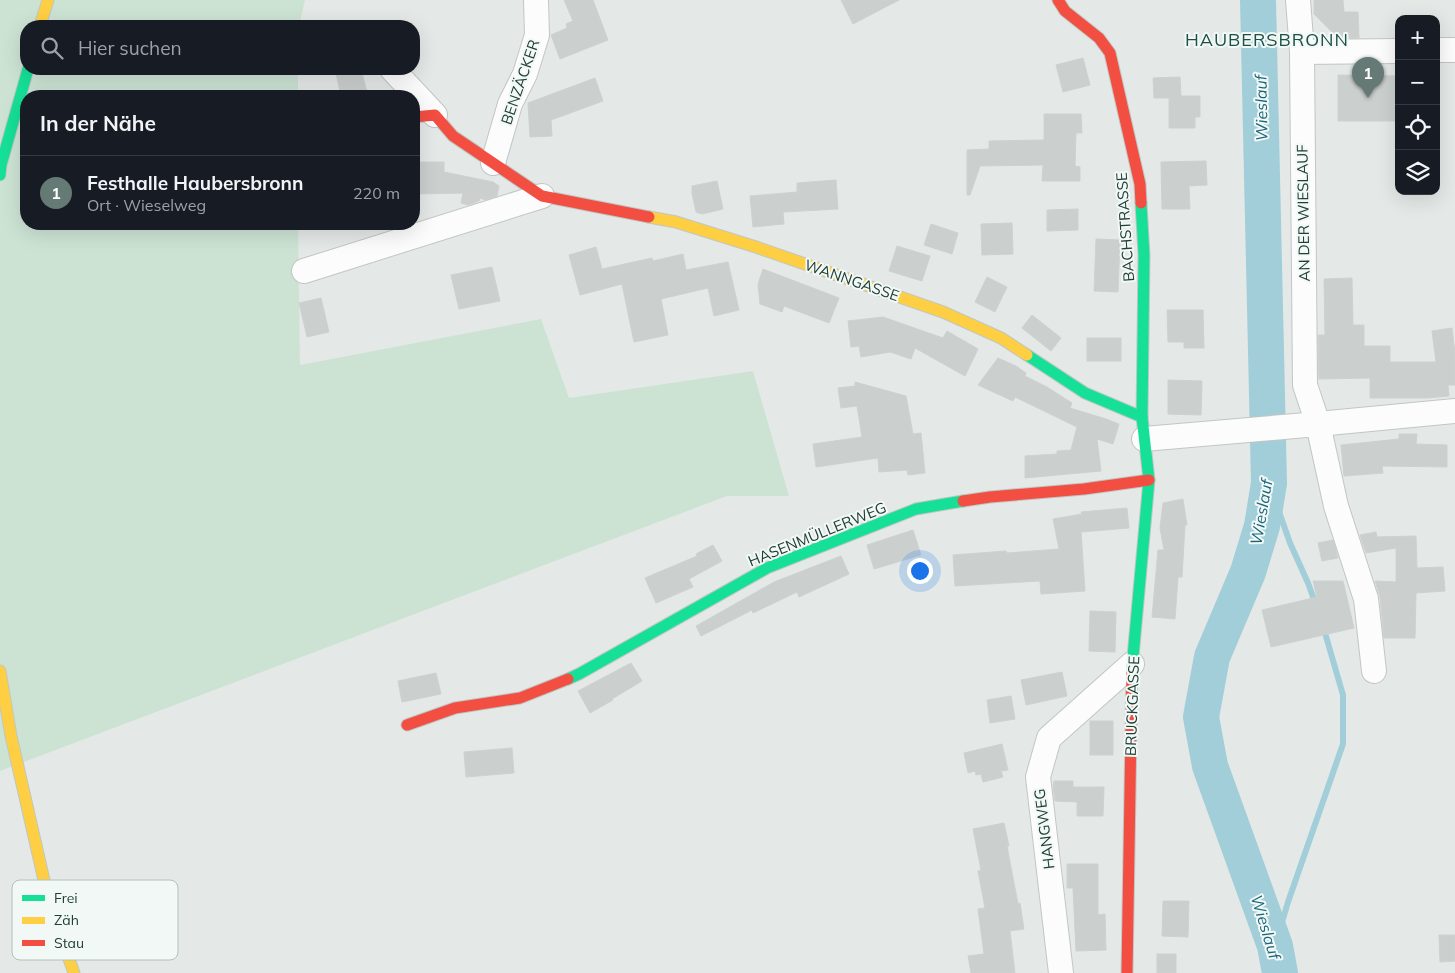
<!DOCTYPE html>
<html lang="de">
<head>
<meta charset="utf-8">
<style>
  :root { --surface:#171b24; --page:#20242c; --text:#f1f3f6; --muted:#9ea1a6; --line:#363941; --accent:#657975 }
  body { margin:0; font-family:Mulish,sans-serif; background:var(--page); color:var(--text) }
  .controls { position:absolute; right:15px; top:15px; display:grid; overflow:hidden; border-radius:10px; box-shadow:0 5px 20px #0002 }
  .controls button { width:45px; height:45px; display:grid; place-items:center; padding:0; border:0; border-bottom:1px solid var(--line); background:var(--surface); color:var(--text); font:25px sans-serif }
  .you { position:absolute; left:919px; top:570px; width:18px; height:18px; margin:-12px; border:4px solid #fff; border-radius:50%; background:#1a73e8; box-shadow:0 0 0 8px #1a73e833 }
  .badge { display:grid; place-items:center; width:32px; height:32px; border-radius:50%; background:var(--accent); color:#fff; font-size:16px; font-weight:700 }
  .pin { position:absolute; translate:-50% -41px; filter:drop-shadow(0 1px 2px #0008) }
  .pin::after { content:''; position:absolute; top:26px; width:18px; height:15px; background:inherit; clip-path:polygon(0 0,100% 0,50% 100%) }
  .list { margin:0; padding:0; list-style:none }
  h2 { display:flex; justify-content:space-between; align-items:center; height:65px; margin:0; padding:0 20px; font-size:21px }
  h2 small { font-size:16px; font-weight:400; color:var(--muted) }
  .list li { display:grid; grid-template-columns:32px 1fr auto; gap:15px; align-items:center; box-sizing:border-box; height:75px; padding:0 20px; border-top:1px solid var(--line) }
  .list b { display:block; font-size:19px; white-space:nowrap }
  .list p { margin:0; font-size:16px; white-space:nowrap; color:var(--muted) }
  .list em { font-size:16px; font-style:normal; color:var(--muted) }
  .icon { flex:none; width:28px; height:28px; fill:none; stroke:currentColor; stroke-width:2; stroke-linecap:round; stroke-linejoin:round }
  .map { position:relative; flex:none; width:1455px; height:973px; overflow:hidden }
  .search { position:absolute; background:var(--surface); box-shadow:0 5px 20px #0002; left:20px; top:20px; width:400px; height:55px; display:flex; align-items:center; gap:12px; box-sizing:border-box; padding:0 18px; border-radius:20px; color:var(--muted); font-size:19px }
  .panel { position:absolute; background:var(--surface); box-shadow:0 5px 20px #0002; left:20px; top:90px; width:400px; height:140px; border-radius:20px }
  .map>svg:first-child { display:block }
</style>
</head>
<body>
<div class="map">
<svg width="1455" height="973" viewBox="0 0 1455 973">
  <rect width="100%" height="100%" fill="#e4e9e7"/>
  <path fill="#cce3d4" d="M0 0H305L299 26H26V69H298V96H26V224H298L300 365 541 319 569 398 753 371 789 496H727L0 771Z"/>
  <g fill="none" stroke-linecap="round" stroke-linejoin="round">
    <g stroke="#a2ced9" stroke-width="6">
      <path d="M1269 483 1290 543 1308 583 1316 605"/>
      <path d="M1275 946 1288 902 1343 744V695L1323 626"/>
    </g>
    <path stroke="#a2ced9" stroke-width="36" d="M1258 0 1269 483 1262 526 1248 572 1212 657 1201 717 1210 766 1275 946 1280 973"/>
  </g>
  <g fill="#cbd0ce" stroke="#ccd2d0">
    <path d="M564 0H593L608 40 560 59 551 35 567 28 566 24 573 21Z"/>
    <path d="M841 0H899L853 24Z"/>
    <path d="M1314 0H1343L1344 12H1358L1359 38H1338L1314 14Z"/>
    <path d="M1083 58 1090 85 1063 92 1056 65Z"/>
    <path d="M352 69H361L368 96H341L336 73Z"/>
    <path d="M1338 75 1399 76V121H1338Z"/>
    <path d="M1180 77 1181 96H1200V117H1195V128H1169V98H1154L1153 78Z"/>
    <path d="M595 78 603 101 551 120 552 136 530 137 528 103Z"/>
    <path d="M1044 114H1081L1082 133H1076L1075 166 1080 167V181H1042L1043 165 980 166 970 195H967V150L989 149V141L1044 140Z"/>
    <path d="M1206 161 1207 185 1189 186 1190 209H1162L1161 162Z"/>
    <path d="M414 162H444V172L493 182 499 186 497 196 485 200 480 198 479 201 468 205 461 203 463 193 414 194Z"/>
    <path d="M836 180 838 209 783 212 784 224 753 227 750 196 797 192V183Z"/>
    <path d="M717 181 723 209 702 214 696 212 692 193V186Z"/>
    <path d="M1078 209V230L1047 231V210Z"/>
    <path d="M1012 223 1013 254 982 255 981 224Z"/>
    <path d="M931 224 958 233 952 254 924 245Z"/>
    <path d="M1096 239 1120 240 1118 292 1094 291Z"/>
    <path d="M897 246 930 256 922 281 889 271Z"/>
    <path d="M596 247 602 269 652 258 653 261 683 254 686 270 728 262 739 310 714 316 708 288 661 299 668 335 634 342 622 284 580 295 569 255Z"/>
    <path d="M492 267 500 301 459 309 451 275Z"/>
    <path d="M763 269 839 298 829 323 784 306 782 312 760 304 758 284Z"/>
    <path d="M987 277 1007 287 995 312 975 302Z"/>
    <path d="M1352 278 1353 325H1364V346H1390V362H1436L1432 331 1452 328 1455 353V385H1448L1449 396 1427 398H1370V378L1319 379 1318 335H1325L1324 279Z"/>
    <path d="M321 298 329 332 307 337 299 303Z"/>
    <path d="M1167 310H1203L1204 348H1184V342H1168Z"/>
    <path d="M1032 315 1061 338 1051 351 1022 328Z"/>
    <path d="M883 317 943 338 947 331 978 349 965 376 915 348 911 359 890 352 861 357 859 346 851 347 848 321Z"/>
    <rect x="1087" y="338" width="34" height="23"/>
    <path d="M998 358 1016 366 1026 373 1025 376 1047 387 1072 403 1070 408 1106 419 1119 424 1113 444 1097 439 1101 471 1025 478V456L1057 454V451L1071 450 1077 427 1015 397 1013 401 978 385Z"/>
    <path d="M1168 380 1202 381 1201 415 1168 414Z"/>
    <path d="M855 382 906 396 913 434 921 433 925 473 908 475 907 470 879 472 878 458 816 467 813 444 862 437 857 406 841 408 838 388 855 386Z"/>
    <path d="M1399 434H1417L1416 444 1447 445V467L1382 466 1383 473 1344 476 1341 445 1399 439Z"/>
    <path d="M1183 499 1187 525H1185L1182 577H1178L1175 619 1152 617 1158 550H1164L1160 528 1163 503Z"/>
    <path d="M1127 508 1129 528 1081 532 1085 591 1041 594 1040 581 955 586 953 555 1006 551 1007 553 1059 549 1053 519 1082 514 1081 512Z"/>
    <path d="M913 530 921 555 874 569 867 545Z"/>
    <path d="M1376 532 1377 537 1416 536 1417 568 1443 567 1445 591 1416 593 1415 638H1384L1380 597 1375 581 1396 582V548L1366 553 1360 535Z"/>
    <path d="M1333 540 1338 558 1322 561 1318 543Z"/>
    <path d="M713 545 722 561 689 579 693 587 656 603 645 578 697 556 696 554Z"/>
    <path d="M841 556 849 574 799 597 797 592 753 613 752 610 701 636 696 626 774 582Z"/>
    <path d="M1313 581H1343L1354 628 1271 647 1262 610 1317 597Z"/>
    <path d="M1090 611 1116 612 1115 652 1089 651Z"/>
    <path d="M631 663 642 681 612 699 613 700 590 713 578 691Z"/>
    <path d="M1062 672 1067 696 1026 705 1021 680Z"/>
    <path d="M436 673 441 694 402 702 398 681Z"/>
    <path d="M1011 696 1015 719 990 723 987 700Z"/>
    <rect x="1090" y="721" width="23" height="34"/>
    <path d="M1002 744 1008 770 1001 771 1003 777 983 782 981 774 976 775 975 771 968 773 964 753Z"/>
    <path d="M512 748 514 773 466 777 464 752Z"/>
    <path d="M1054 781H1073V787H1104L1103 816H1077V802L1055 801 1053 787Z"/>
    <path d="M1004 823 1009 846H1007L1018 904 1020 903 1024 929 1010 931 1015 973H971L968 956 984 954 978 909 985 908 978 871 981 870 973 829Z"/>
    <path d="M1067 864H1098V915L1105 914 1106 950 1076 951 1073 888H1067Z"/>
    <path d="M1163 901H1189L1188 937 1162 936Z"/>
    <path d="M1439 935H1455V961L1440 962Z"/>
    <rect x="1157" y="954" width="19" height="19"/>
  </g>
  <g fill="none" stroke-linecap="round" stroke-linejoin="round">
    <defs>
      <g id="street">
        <path d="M1298 0 1302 52 1305 385 1318 424 1336 506 1366 599 1374 671"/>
        <path d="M1436 50H1455"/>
        <path d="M1302 52 1399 51"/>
        <path d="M392 69 435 115"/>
        <path d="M493 163 510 104 525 74 537 35 536 0"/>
        <path d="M304 271 542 196"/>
        <path d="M1144 439 1318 424 1455 411"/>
        <path d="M1061 973 1038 777 1049 738 1132 664"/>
      </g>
      <g id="fast">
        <path d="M0 175 1 165 28 69"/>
        <path d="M1027 355 1085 393 1142 417"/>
        <path d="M1132 668 1149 480 1142 417 1144 255 1141 203"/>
        <path d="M568 679 579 674 767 568 916 509 963 501"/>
      </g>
      <g id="slow">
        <path d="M40 26 48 0"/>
        <path d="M649 217 676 222 756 247 943 312 1001 338 1027 355"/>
        <path d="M0 671 11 736 49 902 74 973"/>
      </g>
      <g id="jam">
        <path d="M1058 0 1065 11 1099 38 1110 53 1140 184 1141 203"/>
        <path d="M414 117 435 115 453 136 542 196 649 217"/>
        <path d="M963 501 990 497 1084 489 1149 480"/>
        <path d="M407 725 455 708 520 698 568 679"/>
        <path d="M1127 973 1132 668"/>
      </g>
    </defs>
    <use href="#street" stroke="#c1c6c4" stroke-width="26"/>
    <use href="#fast" stroke="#bfc7c4" stroke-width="13"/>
    <use href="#slow" stroke="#bfc7c4" stroke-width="13"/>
    <use href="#jam" stroke="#bfc7c4" stroke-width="13"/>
    <use href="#street" stroke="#fbfcfb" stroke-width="24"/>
    <use href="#fast" stroke="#16e098" stroke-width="11"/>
    <use href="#slow" stroke="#ffcf43" stroke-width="11"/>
    <use href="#jam" stroke="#f24e42" stroke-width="11"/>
  </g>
  <g text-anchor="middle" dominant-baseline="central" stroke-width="4" stroke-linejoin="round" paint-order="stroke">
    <g font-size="15" fill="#203d37" stroke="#f1f8f5">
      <text transform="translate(520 82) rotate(-71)">BENZÄCKER</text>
      <text transform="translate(1303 213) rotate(-91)">AN DER WIESLAUF</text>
      <text transform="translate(1125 227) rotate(-94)">BACHSTRASSE</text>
      <text transform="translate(852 280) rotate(19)">WANNGASSE</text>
      <text transform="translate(817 534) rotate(-22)">HASENMÜLLERWEG</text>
      <text transform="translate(1132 706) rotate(-88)">BRUCKGASSE</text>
      <text transform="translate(1044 829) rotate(-97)">HANGWEG</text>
    </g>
    <g font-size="16" font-style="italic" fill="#18657b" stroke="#f1f8f5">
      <text transform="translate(1261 108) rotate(-91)">Wieslauf</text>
      <text transform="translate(1261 512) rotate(-80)">Wieslauf</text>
      <text transform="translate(1266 927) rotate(73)">Wieslauf</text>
    </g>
    <g font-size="18" letter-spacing="1" fill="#1c5046" stroke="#f1f8f5">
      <text x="1267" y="39">HAUBERSBRONN</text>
    </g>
  </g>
  <rect x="12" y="880" width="166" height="80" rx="8" fill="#f1f8f5" stroke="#b2c0bc" stroke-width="1"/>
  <rect x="22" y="895" width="23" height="6" fill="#16e098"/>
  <rect x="22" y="917" width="23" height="7" fill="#ffcf43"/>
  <rect x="22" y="940" width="23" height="6" fill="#f24e42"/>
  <g font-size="14" fill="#203d37">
    <text x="54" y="903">Frei</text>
    <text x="54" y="925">Zäh</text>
    <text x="54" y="948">Stau</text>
  </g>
</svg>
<div class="controls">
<button>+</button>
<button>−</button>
<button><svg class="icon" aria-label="locate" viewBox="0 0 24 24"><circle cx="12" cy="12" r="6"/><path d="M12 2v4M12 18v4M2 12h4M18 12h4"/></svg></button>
<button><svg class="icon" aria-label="layers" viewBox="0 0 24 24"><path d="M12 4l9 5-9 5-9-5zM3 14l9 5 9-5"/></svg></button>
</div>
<div class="you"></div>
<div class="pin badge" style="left:1368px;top:98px">1</div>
<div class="search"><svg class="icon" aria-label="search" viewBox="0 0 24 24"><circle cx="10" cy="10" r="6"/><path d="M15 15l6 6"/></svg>Hier suchen</div>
<section class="panel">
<h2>In der Nähe<small></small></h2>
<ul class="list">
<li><span class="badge">1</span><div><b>Festhalle Haubersbronn</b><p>Ort · Wieselweg</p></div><em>220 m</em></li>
</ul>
</section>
</div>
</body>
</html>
